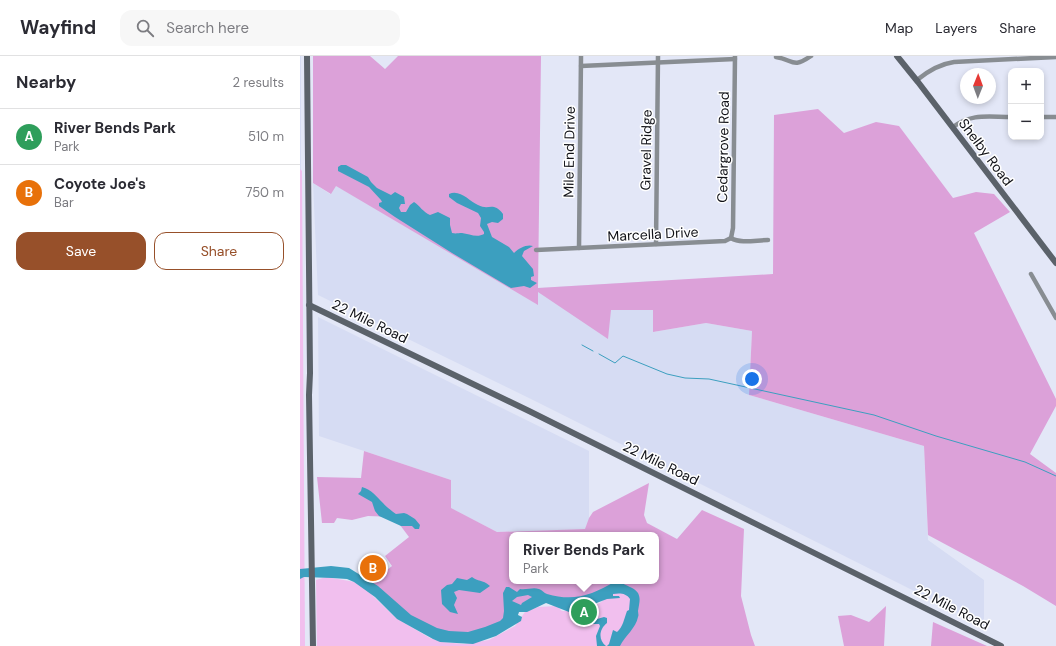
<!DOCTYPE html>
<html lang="en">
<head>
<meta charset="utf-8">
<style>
  :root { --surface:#fff; --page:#f7f7f7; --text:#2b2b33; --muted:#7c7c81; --line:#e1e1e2; --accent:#97502a }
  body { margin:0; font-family:"DM Sans",sans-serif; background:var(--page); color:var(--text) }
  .controls { position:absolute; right:12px; top:12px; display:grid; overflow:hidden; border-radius:8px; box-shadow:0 2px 6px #0003 }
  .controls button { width:36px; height:36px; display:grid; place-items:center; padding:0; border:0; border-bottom:1px solid var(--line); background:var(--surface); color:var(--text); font:20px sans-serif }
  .compass { position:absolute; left:660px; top:12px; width:36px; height:36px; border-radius:50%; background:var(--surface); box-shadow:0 2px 6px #0003; rotate:1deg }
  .you { position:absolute; left:452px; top:323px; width:14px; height:14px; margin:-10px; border:3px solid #fff; border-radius:50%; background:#1a73e8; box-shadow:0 0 0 6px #1a73e833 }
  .badge { display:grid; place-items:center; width:26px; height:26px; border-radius:50%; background:var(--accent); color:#fff; font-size:13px; font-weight:700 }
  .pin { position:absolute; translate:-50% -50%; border:2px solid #fff; box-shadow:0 1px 4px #0006 }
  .popup { position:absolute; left:209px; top:476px; width:150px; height:52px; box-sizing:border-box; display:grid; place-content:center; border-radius:8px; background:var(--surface); filter:drop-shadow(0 1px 3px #0005); font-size:13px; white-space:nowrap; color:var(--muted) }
  .popup b { font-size:15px; color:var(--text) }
  .popup::after { content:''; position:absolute; left:50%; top:100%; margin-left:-8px; border:8px solid transparent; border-top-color:var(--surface) }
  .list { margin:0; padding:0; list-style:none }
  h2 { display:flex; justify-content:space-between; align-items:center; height:52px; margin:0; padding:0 16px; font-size:17px }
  h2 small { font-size:13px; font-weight:400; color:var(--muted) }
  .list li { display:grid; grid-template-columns:26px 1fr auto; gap:12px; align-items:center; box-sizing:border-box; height:56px; padding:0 16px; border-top:1px solid var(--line) }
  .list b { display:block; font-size:15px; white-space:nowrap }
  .list p { margin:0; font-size:13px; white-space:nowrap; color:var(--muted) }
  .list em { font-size:13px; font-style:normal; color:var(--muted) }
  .actions { display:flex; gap:8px; padding:12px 16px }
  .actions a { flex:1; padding:9px 0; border:1px solid var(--accent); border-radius:12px; text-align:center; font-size:14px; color:var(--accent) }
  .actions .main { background:var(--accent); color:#fff }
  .icon { flex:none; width:22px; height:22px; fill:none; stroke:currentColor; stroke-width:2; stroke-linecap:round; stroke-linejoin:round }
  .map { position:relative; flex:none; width:756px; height:590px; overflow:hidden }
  header { display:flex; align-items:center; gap:24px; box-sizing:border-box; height:56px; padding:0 20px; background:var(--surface); border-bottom:1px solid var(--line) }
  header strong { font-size:19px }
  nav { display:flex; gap:22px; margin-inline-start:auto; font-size:14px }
  .search { width:280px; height:36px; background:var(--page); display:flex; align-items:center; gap:10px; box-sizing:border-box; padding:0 14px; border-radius:12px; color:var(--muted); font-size:15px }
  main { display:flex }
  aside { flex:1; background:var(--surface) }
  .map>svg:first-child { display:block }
</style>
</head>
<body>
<header>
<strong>Wayfind</strong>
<div class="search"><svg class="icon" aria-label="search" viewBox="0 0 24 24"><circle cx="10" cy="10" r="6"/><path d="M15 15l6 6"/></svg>Search here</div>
<nav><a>Map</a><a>Layers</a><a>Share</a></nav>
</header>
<main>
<aside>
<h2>Nearby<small>2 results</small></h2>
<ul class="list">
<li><span class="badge" style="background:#2e9e5b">A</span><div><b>River Bends Park</b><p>Park</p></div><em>510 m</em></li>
<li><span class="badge" style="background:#e8710a">B</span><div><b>Coyote Joe's</b><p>Bar</p></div><em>750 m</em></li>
</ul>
<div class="actions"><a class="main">Save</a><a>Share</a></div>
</aside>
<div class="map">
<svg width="756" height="590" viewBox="0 0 756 590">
  <rect width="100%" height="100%" fill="#e3e7f7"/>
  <g fill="#d6dcf3">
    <path d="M0 0H1V116L0 115Z"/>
    <path d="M13 127 30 138 35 129 237 248 238 232 354 225 353 276 406 267 452 275 449 339 624 390 628 484 684 524V570L237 346 18 239Z"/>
    <path d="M18 261 289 395V473L197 476 150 452 151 424 19 380Z"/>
  </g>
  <g fill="#f1bfee">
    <path d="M0 113 2 115 5 590H0Z"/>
    <path d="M26 521 55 526 70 537 96 562 130 582 142 586 164 588 189 584 215 570 225 556 238 551 257 550 262 555H271L275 551C303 556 307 533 324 534L401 590H17L16 524Z"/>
  </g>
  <g fill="#dca1d9" fill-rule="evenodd">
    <path d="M13 0H70L85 13 98 0H241L238 232 473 218 474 59 518 53 544 77 576 66 599 70 653 142 676 136 694 138 710 156 674 177 756 343V350L730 398 756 417V550L723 530 628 479 624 390 449 339 452 275 406 267 353 276V254H311L308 283 238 236V249L36 130 31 138 13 127Z"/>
    <path d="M64 395 151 424V452L197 476 285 473 289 462 293 456 349 427 344 459 347 467 377 483 402 454 444 473 441 540 451 579 455 590H313L332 550 330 539 318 534 275 551 236 545 188 576 149 582 108 564 68 529 92 510 85 500 109 481 94 461 68 460 52 464 37 462 34 467H22L17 421 61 422ZM212 479H356V525H212Z"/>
    <path d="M586 550 584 590H544L538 560 551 559 569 566Z"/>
    <path d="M633 566 687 590H631Z"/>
  </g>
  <g fill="#3c9fbf" fill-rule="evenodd">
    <path d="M41 109H46L68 121 71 126 77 132 91 139 95 136 104 141 105 148H101L99 152 101 156H106L110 149 114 146C120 150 123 156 130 159L138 156 150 162V169L152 177C156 178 158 177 162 177 169 178 177 182 184 178V176L180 170 181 162 178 157 157 147 149 141V138C160 133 169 145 178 149 189 155 193 145 203 158V163L198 167 192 166 187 168 192 181 209 191 214 197C219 192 227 188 233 190L224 195 222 200 233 213 234 220 231 221V224L237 227 230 232 224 230 211 232 152 197 95 161 79 150V147L82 146 81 144 69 131 38 115V111Z"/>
    <path d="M62 431C72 434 76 440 83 447 86 451 92 455 96 458L104 457 107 458 115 463 120 469 119 473H115L112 470H101L79 460 75 455 72 446 58 438 61 435Z"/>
    <path d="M31 510 49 512 78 530 111 559 137 572 149 575 168 576 185 571 200 565 203 562 204 555 203 537 206 531H209L217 536 220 533C227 534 233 531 239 533 242 534 244 537 247 538 274 546 292 539 316 525H320C326 531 333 530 338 537 341 543 339 548 338 555 338 557 339 559 338 561 336 572 325 580 320 590H307L309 588 313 574 317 576C323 571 324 563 327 555L329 554 330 543C326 537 320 537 313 538V540H319L320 542 307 543 286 551 282 552 280 555C285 568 294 564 304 561L307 562V567C299 573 298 584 306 590H297L296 580 300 570 299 568H290L285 570 280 568 277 564 276 554H275L269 556 246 547 227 556H219L218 559 222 561 221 565 196 580 173 588 140 586 133 583 97 563 75 541 54 526 47 523 32 522 4 521 0 523V513ZM228 539 232 541 222 547 221 549 212 545 217 541Z"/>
    <path d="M172 521C178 526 182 523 190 530L180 537 159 534 154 536 157 542 154 549 158 558 150 556 142 548 141 534 147 529 152 528 157 522 167 524Z"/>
  </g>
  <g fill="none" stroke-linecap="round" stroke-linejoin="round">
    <g stroke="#3c9fbf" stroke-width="1">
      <path d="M282 289 293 295"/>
      <path d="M299 298 315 307 323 300 367 318 385 322 409 323 574 359 636 380 725 406 756 420"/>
    </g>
    <g stroke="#888d92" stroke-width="4.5">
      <path d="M476 1C494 4 492 13 511 0"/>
      <path d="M281 10 435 3"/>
      <path d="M617 24C628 15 640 8 654 6L756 1"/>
      <path d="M741 61H756"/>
      <path d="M653 71C672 57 688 61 711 61"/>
      <path d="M431 182 433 172 435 0"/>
      <path d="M431 182C441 188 456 184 468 184"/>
      <path d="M356 188 358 0"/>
      <path d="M279 192 281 0"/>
      <path d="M236 194 425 185 431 182"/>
      <path d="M731 218 756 262"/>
    </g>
    <g stroke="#5b626a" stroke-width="6">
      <path d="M7 0 10 317 9 339 13 590"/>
      <path d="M597 0 618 26 756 207"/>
      <path d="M9 249 229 355 701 590"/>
    </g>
  </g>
  <g text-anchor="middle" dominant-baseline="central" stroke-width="3" stroke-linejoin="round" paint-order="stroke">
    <g font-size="14" fill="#0f1016" stroke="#fff">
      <text transform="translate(423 91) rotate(-89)">Cedargrove Road</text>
      <text transform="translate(346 94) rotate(-89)">Gravel Ridge</text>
      <text transform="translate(269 96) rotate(-89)">Mile End Drive</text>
      <text transform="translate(686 96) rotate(53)">Shelby Road</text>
      <text transform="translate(353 178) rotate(-3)">Marcella Drive</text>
      <text transform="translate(70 265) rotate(26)">22 Mile Road</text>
      <text transform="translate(361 407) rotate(26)">22 Mile Road</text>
      <text transform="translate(652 551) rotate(27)">22 Mile Road</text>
    </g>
  </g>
</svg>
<div class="controls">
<button>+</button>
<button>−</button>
</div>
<svg class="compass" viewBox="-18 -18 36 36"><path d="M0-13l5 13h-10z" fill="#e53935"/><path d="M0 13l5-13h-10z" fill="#7c7c81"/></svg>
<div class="you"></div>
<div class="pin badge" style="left:284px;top:556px;background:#2e9e5b">A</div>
<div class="popup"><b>River Bends Park</b>Park</div>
<div class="pin badge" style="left:73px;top:512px;background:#e8710a">B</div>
</div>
</main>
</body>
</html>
